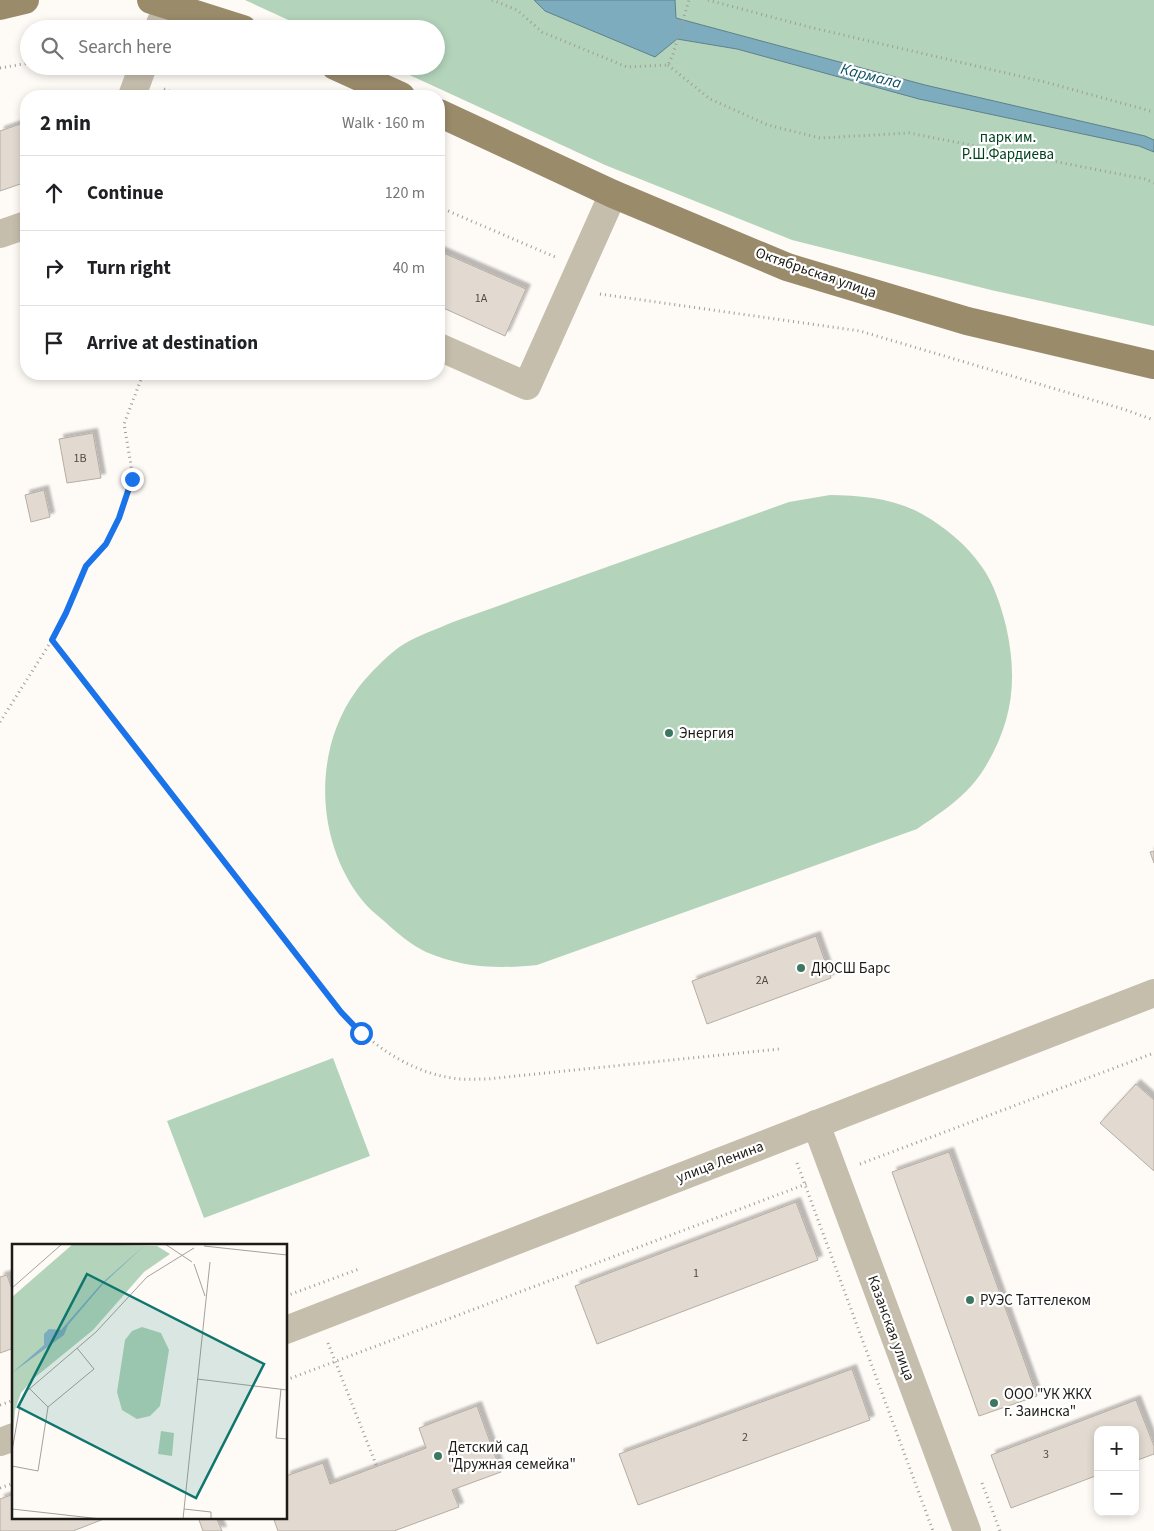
<!DOCTYPE html>
<html lang="en">
<head>
<meta charset="utf-8">
<style>
  :root { --surface:#fff; --page:#f2f2f2; --text:#202124; --muted:#757577; --line:#e0e0e0 }
  body { margin:0; font-family:"Source Sans 3",sans-serif; background:var(--page); color:var(--text) }
  .controls { position:absolute; right:15px; bottom:15px; display:grid; overflow:hidden; border-radius:10px; box-shadow:0 2px 8px #0003 }
  .controls button { width:45px; height:45px; display:grid; place-items:center; padding:0; border:0; border-bottom:1px solid var(--line); background:var(--surface); color:var(--text); font:25px sans-serif }
  .stop { position:absolute; width:15px; height:15px; margin:-11px; border:4px solid #1a73e8; border-radius:50%; background:#fff }
  .stop.end { background:#1a73e8; border-color:#fff; box-shadow:0 1px 5px #0008 }
  .list { margin:0; padding:0; list-style:none }
  h2 { display:flex; justify-content:space-between; align-items:center; height:65px; margin:0; padding:0 20px; font-size:21px }
  h2 small { font-size:16px; font-weight:400; color:var(--muted) }
  .list li { display:grid; grid-template-columns:32px 1fr auto; gap:15px; align-items:center; box-sizing:border-box; height:75px; padding:0 20px; border-top:1px solid var(--line) }
  .list b { display:block; font-size:19px; white-space:nowrap }
  .list em { font-size:16px; font-style:normal; color:var(--muted) }
  .icon { flex:none; width:28px; height:28px; fill:none; stroke:currentColor; stroke-width:2; stroke-linecap:round; stroke-linejoin:round }
  .map { position:relative; flex:none; width:1154px; height:1531px; overflow:hidden }
  .search { position:absolute; background:var(--surface); box-shadow:0 2px 8px #0003; left:20px; top:20px; width:425px; height:55px; display:flex; align-items:center; gap:12px; box-sizing:border-box; padding:0 18px; border-radius:28px; color:var(--muted); font-size:19px }
  .panel { position:absolute; background:var(--surface); box-shadow:0 2px 8px #0003; left:20px; top:90px; width:425px; height:290px; border-radius:20px }
  .map>svg:first-child { display:block }
</style>
</head>
<body>
<div class="map">
<svg width="1154" height="1531" viewBox="0 0 1154 1531">
  <defs>
    <filter id="shadow"><feDropShadow dx="4.5" dy="-4.5" stdDeviation="1" flood-color="#0004"/></filter>
  </defs>
  <rect width="100%" height="100%" fill="#fefaf6"/>
  <g fill="#b3d4bb">
    <path d="M245 0H1154V326L991 290 792 240 605 165 390 66H436V29H308Z"/>
    <path d="M830 495C860 495 896 499 922 514 945 527 967 545 982 567 994 584 1001 606 1006 626 1018 679 1013 722 984 769 968 795 942 812 917 829L537 965C498 969 463 968 426 952 411 945 396 932 384 921 376 914 368 908 362 900 316 842 312 752 356 691 365 678 390 652 404 644 419 635 437 629 453 622L789 502Z"/>
    <path d="M333 1058 370 1156 204 1218 167 1121Z"/>
  </g>
  <path fill="#7cacbd" stroke="#60808b" d="M534 0H675L676 18 925 85 1145 136 1154 140V152L1139 146 919 99 737 49 677 39 655 57 545 11Z"/>
  <g fill="#e2dad0" stroke="#b5ada3" filter="url(#shadow)">
    <path d="M26 122V182L0 191V131Z"/>
    <path d="M439 251 526 289 505 336 439 306Z"/>
    <path d="M93 433 101 478 67 483 59 439Z"/>
    <path d="M44 490 50 517 31 522 25 495Z"/>
    <path d="M1154 851V863L1150 852Z"/>
    <path d="M816 936 831 978 707 1024 692 981Z"/>
    <path d="M1136 1084 1154 1100V1171L1100 1123Z"/>
    <path d="M949 1152 1037 1396 979 1416 892 1172Z"/>
    <path d="M796 1202 818 1260 597 1344 575 1286Z"/>
    <path d="M7 1275 14 1295V1348L0 1353V1277Z"/>
    <path d="M852 1369 870 1420 638 1505 619 1454Z"/>
    <path d="M1136 1400 1154 1446V1454L1135 1461V1430H1098V1475L1011 1508 991 1455Z"/>
    <path d="M477 1406 501 1472 452 1490 459 1507 394 1531H278L273 1517H286V1476L323 1463 330 1484 426 1448 419 1428Z"/>
    <path d="M14 1494V1517H109L73 1531H0V1499Z"/>
    <path d="M198 1517H216L222 1531H203Z"/>
  </g>
  <g fill="none" stroke-linecap="round" stroke-linejoin="round">
    <g stroke="#a09c98" stroke-width="3" stroke-dasharray="1 4" stroke-linecap="butt">
      <path d="M492 0 517 10 542 32 627 67 668 65 673 54 689 0"/>
      <path d="M708 0 809 27 1045 82 1154 112"/>
      <path d="M668 65 710 99 768 125 820 138 909 133 1145 179 1154 183"/>
      <path d="M102 66 114 69"/>
      <path d="M0 68 29 63"/>
      <path d="M164 89 181 96"/>
      <path d="M439 207 555 257"/>
      <path d="M600 294 860 331 1123 409 1154 420"/>
      <path d="M52 640 341 1012C371 1044 407 1071 452 1078 463 1080 475 1079 487 1079L779 1049"/>
      <path d="M0 722 52 640 66 613 86 566 106 544 119 518 132 479 131 465 124 424 143 374"/>
      <path d="M797 1163 933 1531"/>
      <path d="M860 1164 1154 1053"/>
      <path d="M286 1296 359 1269"/>
      <path d="M328 1343 377 1467"/>
      <path d="M286 1380 809 1183"/>
      <path d="M0 1405 14 1400"/>
      <path d="M982 1483 1000 1531"/>
      <path d="M0 1488 14 1483"/>
    </g>
    <g stroke="#c6bead" stroke-width="28">
      <path d="M158 29 168 5"/>
      <path d="M132 96 143 66"/>
      <path d="M0 234 26 225"/>
      <path d="M439 347 527 386 613 194"/>
      <path d="M816 1124 967 1531"/>
      <path d="M286 1330 1154 993"/>
      <path d="M0 1442 14 1437"/>
    </g>
    <g stroke="#9a8b6b" stroke-width="28">
      <path d="M151 0 243 29"/>
      <path d="M0 6 25 0"/>
      <path d="M335 66 401 96"/>
      <path d="M439 113 613 194 787 267 967 321 1154 365"/>
    </g>
  </g>
  <g fill="none" stroke-linecap="round" stroke-linejoin="round">
    <path stroke="#1a73e8" stroke-width="6" d="M132 479 119 518 106 544 86 566 66 613 52 640 341 1012 361 1033"/>
  </g>
  <g fill="#3c7861" stroke="#fff" stroke-width="2">
    <circle cx="669" cy="733" r="5"/>
    <circle cx="801" cy="968" r="5"/>
    <circle cx="970" cy="1300" r="5"/>
    <circle cx="994" cy="1403" r="5"/>
    <circle cx="438" cy="1456" r="5"/>
  </g>
  <g text-anchor="middle" dominant-baseline="central" stroke-width="4.5" stroke-linejoin="round" paint-order="stroke">
    <g font-size="12" fill="#4f4b45">
      <text x="481" y="298">1А</text>
      <text x="80" y="458">1В</text>
      <text x="762" y="980">2А</text>
      <text x="696" y="1273">1</text>
      <text x="745" y="1437">2</text>
      <text x="1046" y="1454">3</text>
    </g>
    <g font-size="15" fill="#00411d" stroke="#fff">
      <text x="1008" y="137">парк им.<tspan x="1008" dy="17">Р.Ш.Фардиева</tspan></text>
    </g>
    <g font-size="15" fill="#1e1b17" stroke="#fff">
      <text transform="translate(816 273) rotate(19)">Октябрьская улица</text>
      <text transform="translate(720 1162) rotate(-21)">улица Ленина</text>
      <text transform="translate(891 1328) rotate(70)">Казанская улица</text>
    </g>
    <g font-size="15" fill="#1e1b17" stroke="#fff" text-anchor="start">
      <text x="679" y="733">Энергия</text>
      <text x="811" y="968">ДЮСШ Барс</text>
      <text x="980" y="1300">РУЭС Таттелеком</text>
      <text x="1004" y="1394">ООО "УК ЖКХ<tspan x="1004" dy="17">г. Заинска"</tspan></text>
      <text x="448" y="1447">Детский сад<tspan x="448" dy="17">"Дружная семейка"</tspan></text>
    </g>
    <g font-size="16" font-style="italic" fill="#0b4f62" stroke="#fff">
      <text transform="translate(871 76) rotate(14)">Кармала</text>
    </g>
  </g>
  <g transform="translate(12 1244)">
    <rect width="275" height="275" fill="#fefaf6"/>
    <path d="M61 0 145 2 158 10 132 28 81 86 21 135 9 149 3 166 0 202V53ZM130 83 149 89 157 106 148 162 138 172 125 175 110 166 105 148 113 96 120 87ZM149 187 162 189 160 212 146 210Z" fill="#b3d4bb"/>
    <path d="M133 1 91 40 56 81 52 91 0 129 32 101V90L37 85 49 86 90 39Z" fill="#7cacbd"/>
    <path fill="none" stroke="#a4a19d" stroke-width="1" d="M153 0 180 18M192 2 275 11M182 20 193 52M0 44 50 0M185 135 275 146M17 144 36 163M269 145 264 194 275 195M0 207 8 161 15 147 84 88 135 33 182 4M0 222 26 227 36 163 82 125 65 104M0 265 89 275M172 265 199 268V275M171 275 198 18"/>
    <path fill="#0f766e" fill-opacity="0.15" stroke="#0f766e" stroke-width="2.5" d="M75 30 252 120 184 254 6 163Z"/>
    <rect width="275" height="275" fill="none" stroke="#1e1b17" stroke-width="2.5"/>
  </g>
</svg>
<div class="controls">
<button>+</button>
<button>−</button>
</div>
<div class="stop" style="left:361px;top:1033px"></div>
<div class="stop end" style="left:132px;top:479px"></div>
<div class="search"><svg class="icon" aria-label="search" viewBox="0 0 24 24"><circle cx="10" cy="10" r="6"/><path d="M15 15l6 6"/></svg>Search here</div>
<section class="panel">
<h2>2 min<small>Walk · 160 m</small></h2>
<ul class="list">
<li><svg class="icon" aria-label="ahead" viewBox="0 0 24 24"><path d="M12 20V5M6 11l6-6 6 6"/></svg><div><b>Continue</b></div><em>120 m</em></li>
<li><svg class="icon" aria-label="right" viewBox="0 0 24 24"><path d="M7 20v-9h11M14 6l5 5-5 5"/></svg><div><b>Turn right</b></div><em>40 m</em></li>
<li><svg class="icon" aria-label="arrive" viewBox="0 0 24 24"><path d="M6 21V4h12l-3 4 3 4H6"/></svg><div><b>Arrive at destination</b></div></li>
</ul>
</section>
</div>
</body>
</html>
